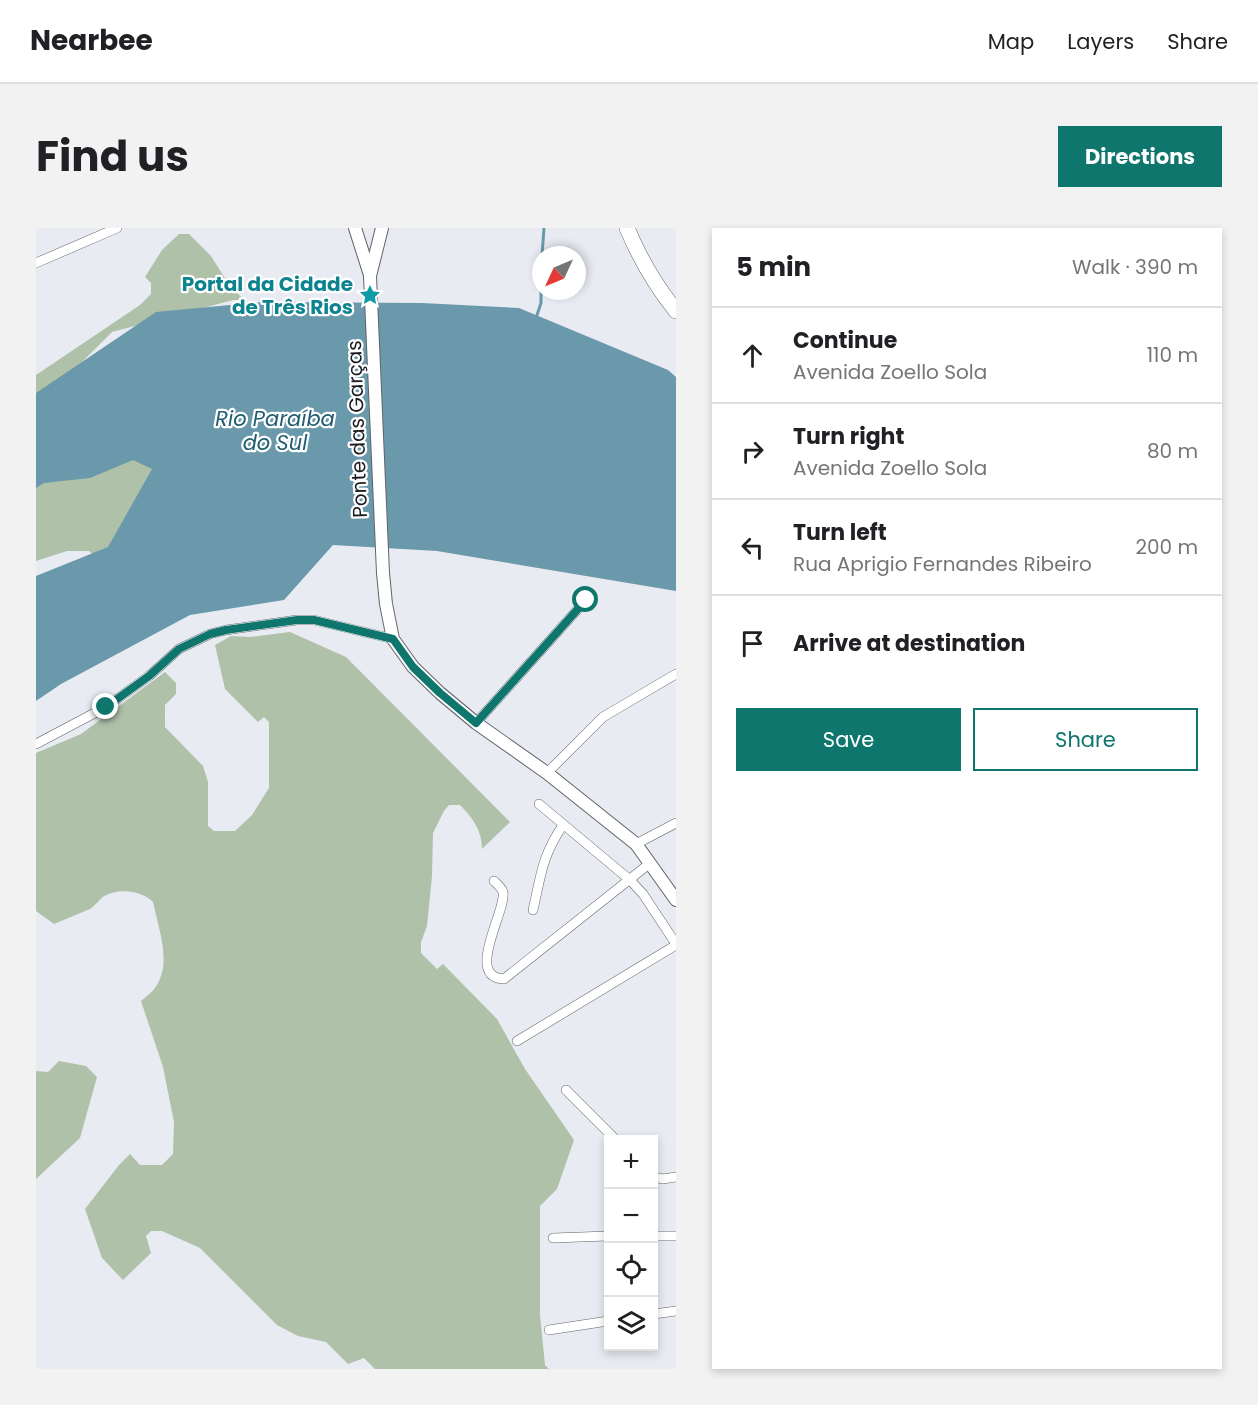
<!DOCTYPE html>
<html lang="en">
<head>
<meta charset="utf-8">
<style>
  :root { --surface:#fff; --page:#f2f2f2; --text:#202124; --muted:#757577; --line:#e0e0e0; --accent:#0f766e }
  body { margin:0; font-family:Poppins,sans-serif; background:var(--page); color:var(--text) }
  .controls { position:absolute; right:18px; bottom:18px; display:grid; overflow:hidden; border-radius:0px; box-shadow:0 3px 9px #0003 }
  .controls button { width:54px; height:54px; display:grid; place-items:center; padding:0; border:0; border-bottom:2px solid var(--line); background:var(--surface); color:var(--text); font:30px sans-serif }
  .compass { position:absolute; left:496px; top:18px; width:54px; height:54px; border-radius:50%; background:var(--surface); box-shadow:0 3px 9px #0003; rotate:226deg }
  .stop { position:absolute; width:18px; height:18px; margin:-14px; border:4px solid #0f766e; border-radius:50%; background:#fff }
  .stop.end { background:#0f766e; border-color:#fff; box-shadow:0 2px 6px #0008 }
  .list { margin:0; padding:0; list-style:none }
  h2 { display:flex; justify-content:space-between; align-items:center; height:78px; margin:0; padding:0 24px; font-size:26px }
  h2 small { font-size:20px; font-weight:400; color:var(--muted) }
  .list li { display:grid; grid-template-columns:39px 1fr auto; gap:18px; align-items:center; box-sizing:border-box; height:96px; padding:0 24px; border-top:2px solid var(--line) }
  .list b { display:block; font-size:22px; white-space:nowrap }
  .list p { margin:0; font-size:20px; white-space:nowrap; color:var(--muted) }
  .list em { font-size:20px; font-style:normal; color:var(--muted) }
  .actions { display:flex; gap:12px; padding:18px 24px }
  .actions a { flex:1; padding:14px 0; border:2px solid var(--accent); border-radius:0px; text-align:center; font-size:21px; color:var(--accent) }
  .actions .main { background:var(--accent); color:#fff }
  .icon { flex:none; width:33px; height:33px; fill:none; stroke:currentColor; stroke-width:2; stroke-linecap:round; stroke-linejoin:round }
  .map { position:relative; flex:none; width:640px; height:1141px; overflow:hidden; border-radius:0px }
  header { display:flex; align-items:center; gap:36px; box-sizing:border-box; height:84px; padding:0 30px; background:var(--surface); border-bottom:2px solid var(--line) }
  header strong { font-size:28px }
  nav { display:flex; gap:33px; margin-inline-start:auto; font-size:21px }
  .intro { display:flex; align-items:center; justify-content:space-between; box-sizing:border-box; height:144px; padding:0 36px }
  h1 { margin:0; font-size:42px }
  .button { padding:15px 27px; border-radius:0px; background:var(--accent); color:#fff; font-size:21px; font-weight:700 }
  main { display:flex; gap:36px; padding:0 36px }
  aside { flex:1; background:var(--surface); border-radius:0px; box-shadow:0 3px 9px #0003 }
  .map>svg:first-child { display:block }
</style>
</head>
<body>
<header>
<strong>Nearbee</strong>
<nav><a>Map</a><a>Layers</a><a>Share</a></nav>
</header>
<div class="intro"><h1>Find us</h1><a class="button">Directions</a></div>
<main>
<div class="map">
<svg width="640" height="1141" viewBox="0 0 640 1141">
  <rect width="100%" height="100%" fill="#e9ebf3"/>
  <g fill="#afc1a9">
    <path d="M143 6H153L175 28 192 55 208 72H197L76 104 16 164 0 177V147L104 77 115 66V55L109 49 126 22Z"/>
    <path d="M141 225 64 334 53 323H31L0 333V241Z"/>
    <path d="M254 404 310 429 474 594 446 621C446 603 437 590 424 577H413L408 583 397 605 396 648 391 698 385 714V725L401 741 407 736 461 791 489 841 538 912 521 961 504 978V1087L509 1137 513 1141H339L328 1130 312 1136 290 1114 262 1108 241 1097 164 1020 126 1003H115L110 1008 115 1025 87 1052 66 1030 49 981 83 937 94 926 104 937H126L137 926 138 894 127 839 105 773C111 768 119 762 122 755 135 732 122 699 117 674 105 662 83 660 68 668 63 672 59 678 54 681 42 686 30 691 18 696L0 683V525L45 506 129 444 140 455V466L129 477V499L167 538 172 554V598L178 603H199L216 587 233 560V494L228 489 222 494 189 461 179 417 195 408 213 409Z"/>
    <path d="M23 833 50 838 61 849 44 910 0 951V843L12 844Z"/>
  </g>
  <path fill="#6a99ab" d="M226 74 386 75 483 80 632 142 640 149V363L401 323 297 317 248 372 154 387 25 456 0 473V348L72 319 116 241 97 232 54 250 8 255 0 260V165L120 84Z"/>
  <g fill="none" stroke-linecap="round" stroke-linejoin="round">
    <g stroke="#6a99ab" stroke-width="3">
      <path d="M506 27 508 0"/>
      <path d="M500 90 505 75V63"/>
    </g>
    <defs>
      <g id="minor">
        <path d="M0 35 81 0"/>
        <path d="M440 495 550 372"/>
        <path d="M0 516 70 479 113 448 143 421 174 406 190 402 261 392H278L357 411"/>
        <path d="M511 545 567 489 640 446"/>
        <path d="M503 576 594 652 607 666 640 716"/>
        <path d="M600 616 640 595"/>
        <path d="M458 653C461 656 465 659 467 664 471 682 428 749 468 751L613 636"/>
        <path d="M497 682C505 647 506 628 527 597"/>
        <path d="M481 813 640 717"/>
        <path d="M530 862 580 912"/>
        <path d="M618 949 627 951 640 949"/>
        <path d="M618 1008H640"/>
        <path d="M517 1010 572 1008"/>
        <path d="M618 1086 640 1083"/>
        <path d="M513 1102 572 1093"/>
      </g>
      <g id="secondary">
        <path d="M319 0 334 47"/>
        <path d="M346 0 334 48 347 345 350 376 357 411 377 439 404 465 440 495 511 545 600 616 640 672"/>
      </g>
      <path id="trunk" d="M591 0C604 31 619 57 640 83"/>
    </defs>
    <use href="#minor" stroke="#616369" stroke-width="10"/>
    <use href="#secondary" stroke="#616369" stroke-width="14"/>
    <use href="#trunk" stroke="#616369" stroke-width="16"/>
    <use href="#minor" stroke="#fff" stroke-width="9"/>
    <use href="#secondary" stroke="#fff" stroke-width="12"/>
    <use href="#trunk" stroke="#fff" stroke-width="15"/>
  </g>
  <g fill="none" stroke-linecap="round" stroke-linejoin="round">
    <path stroke="#0f766e" stroke-width="8" d="M70 479 113 448 143 421 174 406 190 402 261 392H278L357 411 377 439 404 465 440 495 550 372"/>
  </g>
  <defs>
    <symbol id="sight-bare" viewBox="-9 -9 18 18"><path d="M0-6L1.8-2.2L6-1.7L2.9 1.2L3.7 5.4L0 3.3L-3.7 5.4L-2.9 1.2L-6-1.7L-1.8-2.2Z" fill="#0f9aa8" stroke="#fff" stroke-width="2.5" paint-order="stroke"/></symbol>
  </defs>
  <g fill-rule="evenodd">
    <use href="#sight-bare" x="319" y="52" width="30" height="30"/>
  </g>
  <g text-anchor="middle" dominant-baseline="central" stroke-width="4.5" stroke-linejoin="round" paint-order="stroke">
    <g font-size="20" font-weight="bold" fill="#0d838f" stroke="#fff" text-anchor="end">
      <text x="317" y="56">Portal da Cidade<tspan x="317" dy="23">de Três Rios</tspan></text>
    </g>
    <g font-size="20" fill="#1c1d1f" stroke="#fff">
      <text transform="translate(321 201) rotate(-92)">Ponte das Garças</text>
    </g>
    <g font-size="21" font-style="italic" fill="#215e72" stroke="#fff">
      <text x="239" y="190">Rio Paraíba<tspan x="239" dy="24">do Sul</tspan></text>
    </g>
  </g>
</svg>
<div class="controls">
<button>+</button>
<button>−</button>
<button><svg class="icon" aria-label="locate" viewBox="0 0 24 24"><circle cx="12" cy="12" r="6"/><path d="M12 2v4M12 18v4M2 12h4M18 12h4"/></svg></button>
<button><svg class="icon" aria-label="layers" viewBox="0 0 24 24"><path d="M12 4l9 5-9 5-9-5zM3 14l9 5 9-5"/></svg></button>
</div>
<svg class="compass" viewBox="-18 -18 36 36"><path d="M0-13l5 13h-10z" fill="#e53935"/><path d="M0 13l5-13h-10z" fill="#757577"/></svg>
<div class="stop" style="left:550px;top:372px"></div>
<div class="stop end" style="left:70px;top:479px"></div>
</div>
<aside>
<h2>5 min<small>Walk · 390 m</small></h2>
<ul class="list">
<li><svg class="icon" aria-label="ahead" viewBox="0 0 24 24"><path d="M12 20V5M6 11l6-6 6 6"/></svg><div><b>Continue</b><p>Avenida Zoello Sola</p></div><em>110 m</em></li>
<li><svg class="icon" aria-label="right" viewBox="0 0 24 24"><path d="M7 20v-9h11M14 6l5 5-5 5"/></svg><div><b>Turn right</b><p>Avenida Zoello Sola</p></div><em>80 m</em></li>
<li><svg class="icon" aria-label="left" viewBox="0 0 24 24"><path d="M17 20v-9H6M10 6l-5 5 5 5"/></svg><div><b>Turn left</b><p>Rua Aprigio Fernandes Ribeiro</p></div><em>200 m</em></li>
<li><svg class="icon" aria-label="arrive" viewBox="0 0 24 24"><path d="M6 21V4h12l-3 4 3 4H6"/></svg><div><b>Arrive at destination</b></div></li>
</ul>
<div class="actions"><a class="main">Save</a><a>Share</a></div>
</aside>
</main>
</body>
</html>
